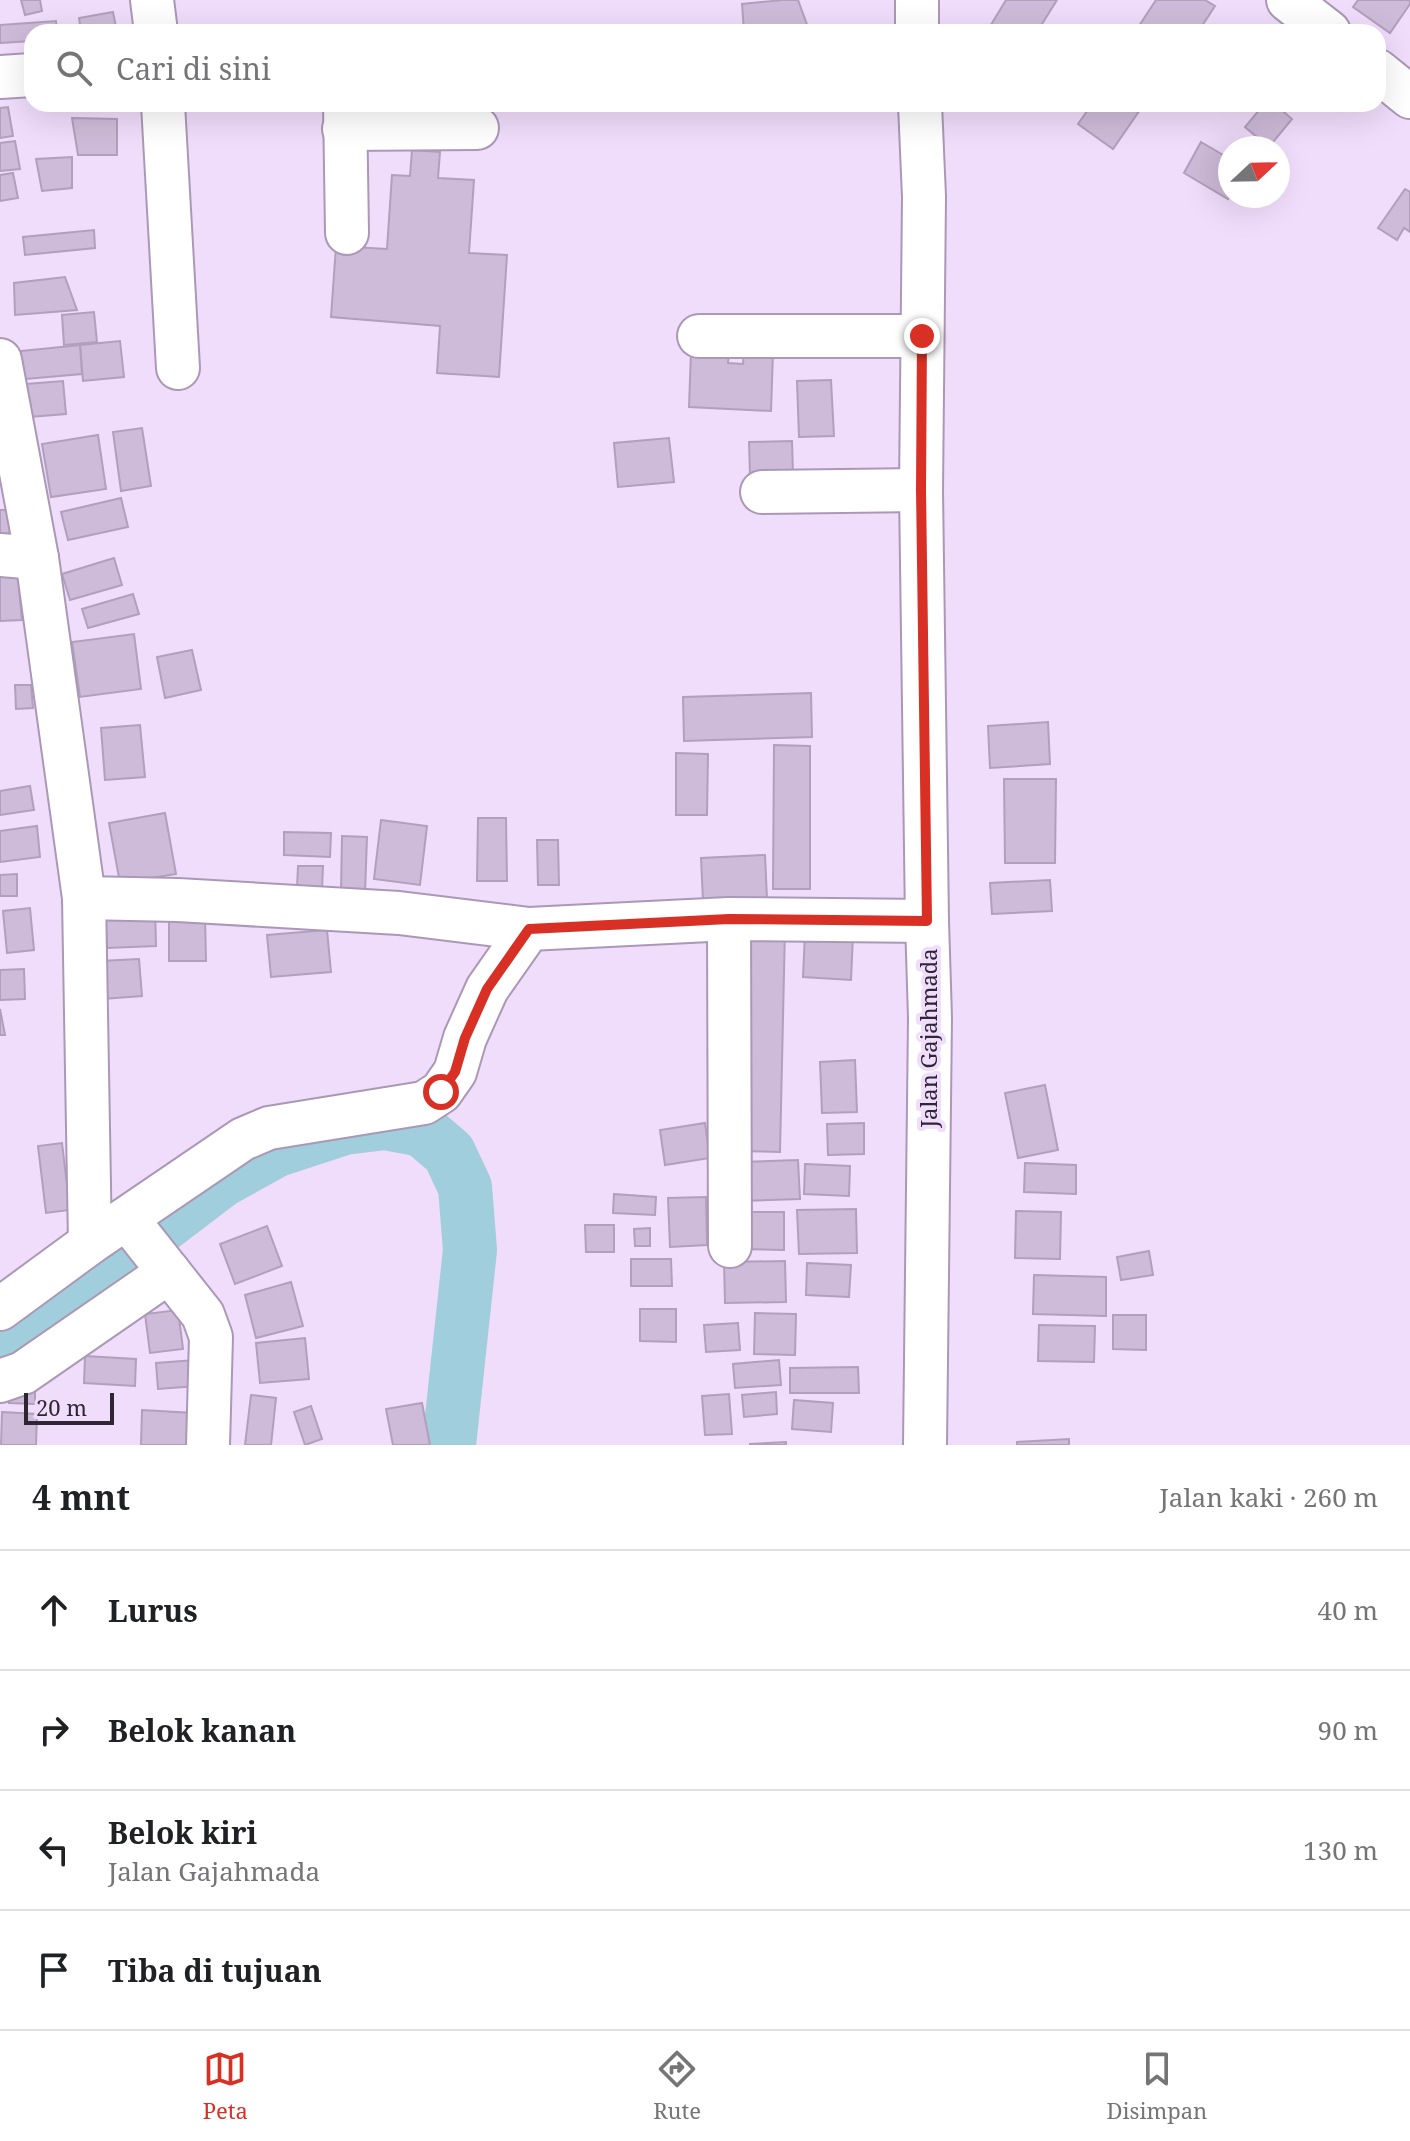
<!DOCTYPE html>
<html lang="id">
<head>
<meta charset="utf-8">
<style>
  :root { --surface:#fff; --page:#f6f6f6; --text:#202124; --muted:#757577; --line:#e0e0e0; --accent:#d93025 }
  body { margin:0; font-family:"Noto Serif",serif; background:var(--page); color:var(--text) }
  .compass { position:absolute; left:1218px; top:136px; width:72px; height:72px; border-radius:50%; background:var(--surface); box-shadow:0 8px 32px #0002; rotate:68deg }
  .scale { position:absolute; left:24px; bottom:20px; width:90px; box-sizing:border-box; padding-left:8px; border:4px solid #2e2632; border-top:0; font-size:22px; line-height:28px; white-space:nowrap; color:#2e2632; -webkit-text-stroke:6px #f0dcfb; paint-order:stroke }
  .stop { position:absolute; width:24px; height:24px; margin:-18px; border:6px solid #d93025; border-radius:50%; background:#fff }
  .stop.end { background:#d93025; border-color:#fff; box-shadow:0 2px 8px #0008 }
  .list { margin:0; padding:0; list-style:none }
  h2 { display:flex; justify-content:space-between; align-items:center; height:104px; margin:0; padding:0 32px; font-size:34px }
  h2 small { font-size:26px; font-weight:400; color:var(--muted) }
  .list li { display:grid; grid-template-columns:52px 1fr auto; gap:24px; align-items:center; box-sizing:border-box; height:120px; padding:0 32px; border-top:2px solid var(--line) }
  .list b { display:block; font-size:30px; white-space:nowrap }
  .list p { margin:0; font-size:26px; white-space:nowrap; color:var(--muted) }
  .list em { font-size:26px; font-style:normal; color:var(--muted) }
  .icon { flex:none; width:44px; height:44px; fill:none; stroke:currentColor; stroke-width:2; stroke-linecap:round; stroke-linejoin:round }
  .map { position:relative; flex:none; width:1410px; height:1445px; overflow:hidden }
  .search { position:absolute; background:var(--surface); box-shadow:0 8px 32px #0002; left:24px; right:24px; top:24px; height:88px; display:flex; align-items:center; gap:20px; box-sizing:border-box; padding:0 28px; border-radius:24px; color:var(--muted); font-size:30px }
  .sheet { height:584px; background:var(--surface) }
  nav { display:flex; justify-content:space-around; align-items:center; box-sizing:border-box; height:112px; border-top:2px solid var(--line); background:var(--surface); font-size:22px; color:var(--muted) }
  nav a { display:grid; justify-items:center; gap:4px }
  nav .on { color:var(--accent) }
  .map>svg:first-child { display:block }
</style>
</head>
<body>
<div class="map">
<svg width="1410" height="1445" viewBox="0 0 1410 1445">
  <rect width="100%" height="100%" fill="#f0dcfb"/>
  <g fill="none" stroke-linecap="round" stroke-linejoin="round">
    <path stroke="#a0cedc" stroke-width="54" d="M0 1339 32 1325 221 1181 277 1150 344 1128 385 1123 422 1130 449 1153 465 1187 470 1250 449 1445"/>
  </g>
  <g fill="#cebbd9" stroke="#b29fbd" stroke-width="2">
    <path d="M21 0H40L42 11 25 15Z"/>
    <path d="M783 0H798L809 30 744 32 742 4Z"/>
    <path d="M1006 0H1057L1037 32H994L989 28Z"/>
    <path d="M1156 0H1205L1215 6 1198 32H1135Z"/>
    <path d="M1358 0H1410V4L1390 33 1353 7Z"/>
    <path d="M113 12 117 32H81L79 18Z"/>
    <path d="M56 21 57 32H32V41L0 43V25Z"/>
    <path d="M1092 104H1144L1113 149 1078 124Z"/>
    <path d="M1264 104H1275L1292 119 1269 147 1245 127Z"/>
    <path d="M8 107 13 136 0 138V108Z"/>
    <path d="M72 118 117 119V155H78Z"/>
    <path d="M15 141 20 169 0 171V143Z"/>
    <path d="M1201 142 1230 159V195L1228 199 1184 173Z"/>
    <path d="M412 150 440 152 438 178 474 180 469 253 507 255 499 377 437 373 440 326 331 317 336 246 387 249 392 175 410 176Z"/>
    <path d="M72 157V188L42 191 36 159Z"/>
    <path d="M13 173 18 198 0 201V175Z"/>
    <path d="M1405 189 1410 192V232L1404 228 1397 240 1378 228Z"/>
    <path d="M94 230 95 248 25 255 23 237Z"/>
    <path d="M65 277 77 310 15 315 14 283Z"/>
    <path d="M94 312 97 342 64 345 62 315Z"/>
    <path d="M120 341 124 377 83 381 80 345Z"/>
    <path d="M80 345 82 374 14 380 12 352Z"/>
    <path d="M744 351 773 352 771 411 689 407 691 352 729 354 728 363 743 364Z"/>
    <path d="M831 380 834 436 799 437 797 381Z"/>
    <path d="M63 381 66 414 17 418 14 385Z"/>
    <path d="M142 428 151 486 121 491 113 432Z"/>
    <path d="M98 435 106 489 51 497 42 444Z"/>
    <path d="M669 438 674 482 618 487 614 443Z"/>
    <path d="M792 441 793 474 750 475 749 442Z"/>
    <path d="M121 498 128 527 68 540 61 512Z"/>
    <path d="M0 510H9L12 538H0Z"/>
    <path d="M114 558 122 585 70 600 62 574Z"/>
    <path d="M17 568 22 620 0 621V569Z"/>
    <path d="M133 594 139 614 88 628 82 609Z"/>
    <path d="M134 634 141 689 80 697 72 642Z"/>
    <path d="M192 650 201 690 165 698 157 657Z"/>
    <path d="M15 685H31L33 708 16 709Z"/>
    <path d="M811 693 812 737 684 741 683 697Z"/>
    <path d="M1048 722 1050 764 990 768 988 726Z"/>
    <path d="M140 725 145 777 105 780 101 728Z"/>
    <path d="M774 745 810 746V889H773Z"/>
    <path d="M676 753 708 754 707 815H676Z"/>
    <path d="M1004 779H1056L1055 863H1005Z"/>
    <path d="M30 786 34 810 0 815V791Z"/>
    <path d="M165 813 176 874 120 883 109 823Z"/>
    <path d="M478 818H506L507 881H477Z"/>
    <path d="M381 820 427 826 420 885 374 879Z"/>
    <path d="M37 826 40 857 0 862V831Z"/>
    <path d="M284 832 331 833 330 857 284 855Z"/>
    <path d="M342 836 367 837 365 893 341 892Z"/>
    <path d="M537 840H558L559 885H538Z"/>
    <path d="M765 855 767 899 703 901 701 858Z"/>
    <path d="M298 866H323L322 889 297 888Z"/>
    <path d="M17 874V896H0V875Z"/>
    <path d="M1050 880 1052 911 992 914 990 883Z"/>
    <path d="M155 907 156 946 107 948 105 909Z"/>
    <path d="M30 908 34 950 7 953 3 911Z"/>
    <path d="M169 915H205L206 961H169Z"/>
    <path d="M743 927 785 928 780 1152 738 1151Z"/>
    <path d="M327 930 331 972 271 977 267 935Z"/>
    <path d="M805 933 853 935 851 980 803 977Z"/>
    <path d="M139 959 142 996 103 999 100 961Z"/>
    <path d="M24 969 25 999 0 1000V970Z"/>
    <path d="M0 1009 5 1035H0Z"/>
    <path d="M855 1060 857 1112 822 1113 820 1062Z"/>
    <path d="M1045 1085 1058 1150 1018 1158 1005 1093Z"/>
    <path d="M705 1123 710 1158 665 1165 660 1130Z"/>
    <path d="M864 1123V1154L828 1155 827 1124Z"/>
    <path d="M62 1143 70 1210 46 1213 38 1146Z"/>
    <path d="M798 1160 800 1199 741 1201 739 1162Z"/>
    <path d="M1025 1163 1076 1165V1194L1024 1192Z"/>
    <path d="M805 1164 850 1166 849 1196 804 1194Z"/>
    <path d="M614 1194 656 1197 655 1215 613 1213Z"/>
    <path d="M706 1197 707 1245 670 1247 668 1198Z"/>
    <path d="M856 1209 857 1253 799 1254 797 1210Z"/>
    <path d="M1016 1211 1061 1212 1060 1259 1015 1258Z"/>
    <path d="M744 1212H784V1250L744 1249Z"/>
    <path d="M585 1225H614V1252H586Z"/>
    <path d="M267 1226 282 1266 235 1284 220 1244Z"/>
    <path d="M650 1228V1246H635L634 1229Z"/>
    <path d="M1149 1251 1153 1275 1121 1280 1117 1257Z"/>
    <path d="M631 1259H671L672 1286H631Z"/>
    <path d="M785 1261 786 1302 725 1303 724 1262Z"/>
    <path d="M807 1263 851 1265 849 1297 806 1295Z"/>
    <path d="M1034 1275 1106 1277V1316L1033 1314Z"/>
    <path d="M291 1282 303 1326 256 1338 245 1295Z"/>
    <path d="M640 1309H676V1342L640 1341Z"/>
    <path d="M178 1310 183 1349 150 1353 145 1314Z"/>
    <path d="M755 1313 796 1314 795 1355 754 1354Z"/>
    <path d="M1113 1315H1146V1350L1113 1349Z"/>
    <path d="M738 1323 740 1350 706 1352 704 1325Z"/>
    <path d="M1039 1325 1095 1326 1094 1362 1038 1361Z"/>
    <path d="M305 1338 309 1379 260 1383 256 1343Z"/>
    <path d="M85 1356 136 1359 135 1386 84 1383Z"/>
    <path d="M195 1360 197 1386 158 1389 156 1363Z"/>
    <path d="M779 1360 781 1385 735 1388 733 1364Z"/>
    <path d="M858 1367 859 1393H790V1368Z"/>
    <path d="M10 1383H35V1404L9 1403Z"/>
    <path d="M776 1392 777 1414 744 1417 742 1395Z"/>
    <path d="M729 1394 732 1434 705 1435 702 1396Z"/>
    <path d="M251 1395 276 1398 271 1445H245Z"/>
    <path d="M794 1400 833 1403 831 1432 792 1429Z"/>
    <path d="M422 1403 430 1445H393L386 1409Z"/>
    <path d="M311 1406 322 1439 305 1445 294 1412Z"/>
    <path d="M142 1410 193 1413 191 1445H141Z"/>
    <path d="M2 1412 37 1414 36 1445H1Z"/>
    <path d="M1069 1439V1445H1017V1442Z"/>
    <path d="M786 1442V1445H750V1444Z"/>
  </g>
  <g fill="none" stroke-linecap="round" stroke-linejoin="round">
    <defs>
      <g id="minor">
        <path d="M152 0 156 32"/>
        <path d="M917 0V32"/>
        <path d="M1288 0 1329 32"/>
        <path d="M1378 71 1410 97"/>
        <path d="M0 77 32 75"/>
        <path d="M163 104 178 368"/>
        <path d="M345 104 347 233"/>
        <path d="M920 104 924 197 921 490 927 921 930 1018 925 1445"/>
        <path d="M344 129 477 128"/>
        <path d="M699 336H922"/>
        <path d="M0 360 37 558 84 898 90 1243"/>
        <path d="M762 492 921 490"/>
        <path d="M0 555 37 558"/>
        <path d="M84 898 178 900 399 913 529 929"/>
        <path d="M729 919 730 1246"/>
        <path d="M127 1219 203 1315 211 1337 208 1445"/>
        <path d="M0 1309 90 1243 243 1139 269 1128 424 1103 441 1092 455 1072 465 1038 487 989 529 929 729 919 927 921"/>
        <path d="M0 1381 23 1373 169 1272"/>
      </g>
    </defs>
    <use href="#minor" stroke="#ab98b6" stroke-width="46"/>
    <use href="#minor" stroke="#fff" stroke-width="42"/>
  </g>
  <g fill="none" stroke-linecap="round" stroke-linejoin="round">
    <path stroke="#d93025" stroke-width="10" d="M441 1092 455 1072 465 1038 487 989 529 929 729 919 927 921 921 490 922 336"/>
  </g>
  <g text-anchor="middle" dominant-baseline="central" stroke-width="8" stroke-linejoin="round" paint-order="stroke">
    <g font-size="22" fill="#2e2632" stroke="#f0dcfb">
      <text transform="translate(928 1038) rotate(-90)">Jalan Gajahmada</text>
    </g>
  </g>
</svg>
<svg class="compass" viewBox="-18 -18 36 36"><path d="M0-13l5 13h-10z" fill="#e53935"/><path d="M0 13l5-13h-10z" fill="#757577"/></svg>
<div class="scale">20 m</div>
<div class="stop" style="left:441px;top:1092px"></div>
<div class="stop end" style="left:922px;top:336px"></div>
<div class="search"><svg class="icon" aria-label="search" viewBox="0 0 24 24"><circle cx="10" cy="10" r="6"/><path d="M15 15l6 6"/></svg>Cari di sini</div>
</div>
<section class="sheet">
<h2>4 mnt<small>Jalan kaki · 260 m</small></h2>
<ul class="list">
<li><svg class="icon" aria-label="ahead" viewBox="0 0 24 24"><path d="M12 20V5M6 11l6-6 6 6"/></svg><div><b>Lurus</b></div><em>40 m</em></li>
<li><svg class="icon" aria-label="right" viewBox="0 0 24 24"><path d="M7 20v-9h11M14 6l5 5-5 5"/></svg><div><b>Belok kanan</b></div><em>90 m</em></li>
<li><svg class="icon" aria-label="left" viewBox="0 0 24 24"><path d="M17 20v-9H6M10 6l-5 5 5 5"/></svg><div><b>Belok kiri</b><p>Jalan Gajahmada</p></div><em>130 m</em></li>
<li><svg class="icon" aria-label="arrive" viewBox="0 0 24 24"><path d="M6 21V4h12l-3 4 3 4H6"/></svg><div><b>Tiba di tujuan</b></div></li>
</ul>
</section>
<nav>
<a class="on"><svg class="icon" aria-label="map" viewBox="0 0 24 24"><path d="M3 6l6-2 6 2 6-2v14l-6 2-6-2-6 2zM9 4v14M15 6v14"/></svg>Peta</a>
<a><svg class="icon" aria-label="directions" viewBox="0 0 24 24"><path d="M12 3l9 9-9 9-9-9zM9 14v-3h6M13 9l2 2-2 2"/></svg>Rute</a>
<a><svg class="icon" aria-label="saved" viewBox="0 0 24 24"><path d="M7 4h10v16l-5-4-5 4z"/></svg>Disimpan</a>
</nav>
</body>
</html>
